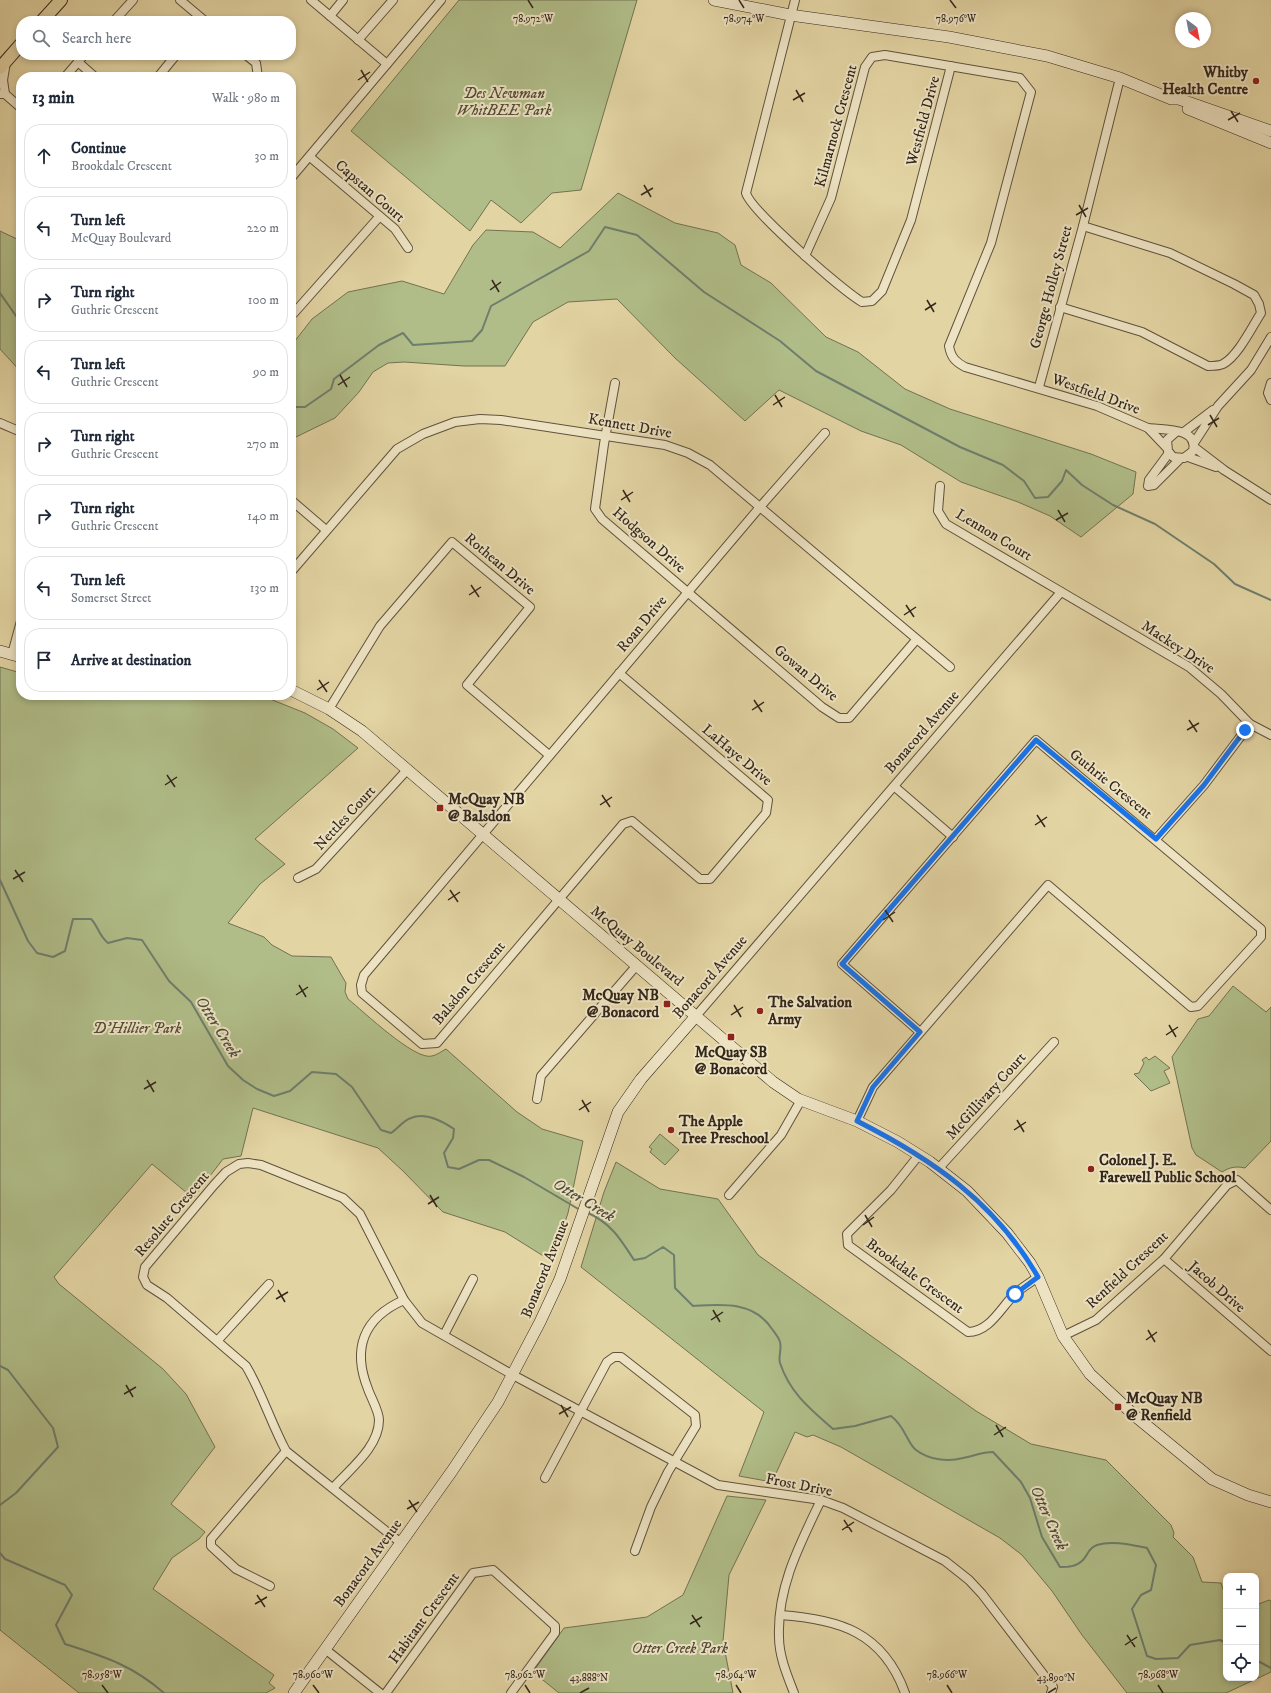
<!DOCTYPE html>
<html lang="en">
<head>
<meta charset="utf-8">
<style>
  :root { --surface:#fff; --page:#f2f2f3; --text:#1f2937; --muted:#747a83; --line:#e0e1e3 }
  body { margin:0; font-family:"IM FELL DW Pica",serif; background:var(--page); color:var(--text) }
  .controls { position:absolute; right:12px; bottom:12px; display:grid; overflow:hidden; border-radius:8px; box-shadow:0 2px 6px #0003 }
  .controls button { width:36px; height:36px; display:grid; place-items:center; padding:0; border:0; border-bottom:1px solid var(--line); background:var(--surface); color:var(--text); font:20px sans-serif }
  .compass { position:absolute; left:1175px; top:12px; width:36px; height:36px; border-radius:50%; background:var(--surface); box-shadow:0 2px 6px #0003; rotate:148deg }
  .stop { position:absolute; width:12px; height:12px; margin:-9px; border:3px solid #1a73e8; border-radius:50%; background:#fff }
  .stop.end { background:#1a73e8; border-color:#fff; box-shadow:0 1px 4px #0008 }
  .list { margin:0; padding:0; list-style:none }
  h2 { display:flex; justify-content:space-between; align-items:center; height:52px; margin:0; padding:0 16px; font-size:17px }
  h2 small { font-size:13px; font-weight:400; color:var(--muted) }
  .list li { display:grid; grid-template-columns:26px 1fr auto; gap:12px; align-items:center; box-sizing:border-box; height:64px; margin:0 8px 8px; padding:0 8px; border:1px solid var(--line); border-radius:16px }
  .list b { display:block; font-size:15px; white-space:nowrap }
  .list p { margin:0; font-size:13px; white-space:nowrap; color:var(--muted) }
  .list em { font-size:13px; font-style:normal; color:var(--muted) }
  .icon { flex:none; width:22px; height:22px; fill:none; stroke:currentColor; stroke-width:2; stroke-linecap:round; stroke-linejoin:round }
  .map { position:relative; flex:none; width:1271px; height:1693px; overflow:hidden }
  .search { position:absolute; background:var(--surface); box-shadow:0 2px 6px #0003; left:16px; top:16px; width:280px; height:44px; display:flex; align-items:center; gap:10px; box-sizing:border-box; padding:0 14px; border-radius:16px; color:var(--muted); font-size:15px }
  .panel { position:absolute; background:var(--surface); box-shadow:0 2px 6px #0003; left:16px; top:72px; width:280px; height:628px; border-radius:16px }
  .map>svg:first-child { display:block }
</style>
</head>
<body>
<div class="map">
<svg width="1271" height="1693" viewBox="0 0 1271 1693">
  <rect width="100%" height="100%" fill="#e3d4a3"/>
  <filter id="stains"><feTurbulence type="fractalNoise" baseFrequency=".005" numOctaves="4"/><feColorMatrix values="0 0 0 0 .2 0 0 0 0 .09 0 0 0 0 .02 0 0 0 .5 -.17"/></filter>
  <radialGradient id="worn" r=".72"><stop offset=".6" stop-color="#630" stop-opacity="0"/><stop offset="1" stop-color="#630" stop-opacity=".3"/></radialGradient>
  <g fill="#b0bd88" stroke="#727252">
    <path d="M459 0H637L581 190 552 193 521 223 491 200 470 231 351 131Z"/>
    <path d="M618 193 675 223 718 233 735 245 741 265 771 283 826 337 858 352 905 389 950 409 1091 454 1136 472 1133 494 1081 537 1050 516 1018 502 961 482 901 445 861 431 779 390 745 421 675 358 617 299 568 302 533 322 505 366H464L404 362 388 363 373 372 359 392 335 418 296 437 291 436V346L312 319 348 292 402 281 444 294 473 245 486 230 533 232 560 248Z"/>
    <path d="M0 231 21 241V372L0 349Z"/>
    <path d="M0 667 21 673V695H260L305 713 333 729 358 748 255 839 285 864 260 884 228 923 264 937 272 945 292 956 331 957 346 983 345 992 348 999C363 1011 415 1061 432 1056 437 1055 442 1051 446 1049L517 1112 542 1129 583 1141 568 1213 562 1231 545 1257 505 1232 443 1212 403 1171 378 1148 253 1108 241 1156 223 1159 193 1198 152 1164 54 1277 59 1284 163 1369 186 1394 215 1447 171 1504 205 1532 199 1539 172 1558 153 1589 274 1675 269 1683 275 1688 266 1693H79L0 1630Z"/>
    <path d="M1233 986 1266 1012 1271 1007V1141L1245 1168C1236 1166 1230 1167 1222 1172L1196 1155 1192 1148 1172 1057 1198 1019 1209 1016Z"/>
    <path d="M1155 1056 1170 1068 1164 1071 1170 1083 1151 1091 1134 1074 1139 1073 1144 1063 1142 1060 1146 1057 1149 1060Z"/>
    <path d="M660 1134 679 1150 665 1165 650 1152 652 1149 649 1147Z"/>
    <path d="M616 1162 660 1189 718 1199 758 1255 976 1411 1031 1444 1106 1460 1171 1525 1174 1533 1173 1537 1193 1557 1202 1582 1221 1583 1226 1598V1678H1256V1605L1269 1600 1271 1601V1672L1226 1693H1127L1082 1635 1052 1591 1022 1555 1000 1538 841 1447 813 1435 807 1437 795 1432 772 1482 739 1476 764 1412 581 1267 604 1192Z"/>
    <path d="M727 1496 766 1500 729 1575 723 1641 733 1693H559L533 1672 564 1628 647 1617 683 1595Z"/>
  </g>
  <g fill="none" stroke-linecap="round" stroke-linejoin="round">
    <g stroke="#6e7e6d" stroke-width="2">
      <path d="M0 293 21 323"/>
      <path d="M291 407H305L331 389 334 379 379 345 403 333 413 345 472 341 482 330 491 306 589 251 605 227 637 235 704 292 780 341 816 371 960 447 1003 465 1024 481 1035 498 1048 497 1062 481 1066 470 1082 485 1113 505 1155 524 1214 564 1235 584 1271 600"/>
      <path d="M0 880 28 941 37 953 53 957 65 951 73 919H91C98 926 99 936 108 943L127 938 142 940 169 981 191 1002 228 1066 243 1080 257 1089 274 1096 290 1091 312 1072 336 1074 352 1087 381 1130 391 1133C397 1129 404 1120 411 1118 425 1112 442 1121 454 1129L453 1138 444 1153 448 1167 459 1169 479 1160H489L524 1177 580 1210"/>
      <path d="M586 1212C611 1223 620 1238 634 1260L645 1258 663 1247 674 1255 675 1288 693 1306C722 1304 754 1301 772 1329 775 1333 779 1338 780 1342 782 1349 778 1357 780 1363 790 1393 810 1409 833 1429L855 1426 891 1416C905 1426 907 1443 916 1450 929 1460 948 1462 963 1458 974 1456 982 1452 993 1452L1021 1482 1030 1498 1042 1537 1060 1567C1068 1567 1076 1567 1083 1560 1088 1555 1088 1548 1097 1545 1112 1540 1132 1545 1147 1548L1156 1565 1151 1590 1141 1595 1132 1609 1147 1656 1156 1659 1178 1658 1190 1645 1220 1640 1226 1643"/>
      <path d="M0 1366 8 1370 53 1428 58 1447 16 1493 0 1505"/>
      <path d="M0 1553 5 1559 65 1585 72 1595 56 1625 65 1644C105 1657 132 1665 164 1693"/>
      <path d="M1256 1660 1271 1668"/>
    </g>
    <defs>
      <g id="street">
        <path d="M180 0 205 21"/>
        <path d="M311 0 387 64"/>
        <path d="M795 0 746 193C751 211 842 290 862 302L872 301 882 291 911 220 951 66"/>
        <path d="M330 16 343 0"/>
        <path d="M114 21 133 0"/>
        <path d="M358 40 393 0"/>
        <path d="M246 55 256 63 258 77"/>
        <path d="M78 62 95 77"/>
        <path d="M65 77 84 55"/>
        <path d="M158 77 176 55"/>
        <path d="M1 94H5L21 108"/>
        <path d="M5 94 3 80 6 62"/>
        <path d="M310 157 395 229 408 248"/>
        <path d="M291 178 441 0"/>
        <path d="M805 256 831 198 865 67 872 57 885 55 1020 78 1031 92 991 243 949 346C951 358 956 362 965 367L1097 406 1148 428 1167 448"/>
        <path d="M1060 307 1142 332 1208 366C1213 366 1219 366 1223 364 1238 356 1252 327 1261 313L1259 304 1254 295 1234 284 1170 253 1083 226"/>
        <path d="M291 313H294L379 217"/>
        <path d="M615 383 604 444 595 509 602 519 822 707 839 718H849L916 640"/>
        <path d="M1271 383 1268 393 1271 400"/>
        <path d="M1039 387 1083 226 1120 78"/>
        <path d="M0 423 21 432"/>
        <path d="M1148 428C1163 430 1199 427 1193 451L1184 458 1173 457 1168 451 1167 440 1176 432"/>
        <path d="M1184 432 1213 410"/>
        <path d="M1194 443 1218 406 1251 370 1271 337"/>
        <path d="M1194 447 1224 470 1271 500"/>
        <path d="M1169 453 1149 480 1148 486 1154 485 1180 459"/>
        <path d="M1188 457 1216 467"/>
        <path d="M940 486 938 511 946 524 1189 667 1221 694 1250 724 1271 735"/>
        <path d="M291 500 326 530"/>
        <path d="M291 572 397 449 423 434 455 422 480 419 501 420 665 445 688 453 710 465 950 667"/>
        <path d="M12 654 21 621"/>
        <path d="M619 673 768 800 766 813 710 879H700L632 821 623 824 437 1043 422 1044 362 993 361 985 364 975 760 507 825 433"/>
        <path d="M329 709 380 626 452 542 530 607 467 685 549 755"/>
        <path d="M895 787 953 837"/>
        <path d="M1156 839 1204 785 1250 724"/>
        <path d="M298 878 316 869 407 770"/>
        <path d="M696 1016 1061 592"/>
        <path d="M537 1099 541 1076 637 965"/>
        <path d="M857 1121 873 1087 1048 885 1191 1007 1198 1006 1261 937V929L1036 740 842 964 920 1032"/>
        <path d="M919 1155 891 1190 847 1234 848 1245 968 1332C990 1332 1001 1307 1015 1294 1022 1287 1030 1283 1038 1277"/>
        <path d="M939 1168 1054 1042"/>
        <path d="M729 1195 781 1135 801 1100"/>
        <path d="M1164 1259 1271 1351"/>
        <path d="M444 1335 473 1279"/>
        <path d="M1063 1336 1096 1320 1164 1259 1227 1185 1237 1180 1271 1210"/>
        <path d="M218 1340 269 1284"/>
        <path d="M545 1478 607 1362 614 1357H621L695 1415 696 1426 668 1472 651 1507 635 1551"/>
        <path d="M334 1487C350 1469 379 1447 379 1420 379 1411 371 1398 368 1389 352 1349 363 1318 404 1300"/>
        <path d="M401 1543 286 1451C271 1423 262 1393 246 1366L167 1298 147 1285 143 1277 145 1267 214 1185 226 1172 239 1164 248 1163 261 1165 343 1198 360 1214 404 1300 422 1323 513 1375 718 1485 821 1500 843 1508 945 1561 969 1580 982 1594 1053 1687 1051 1693"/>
        <path d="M270 1586 236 1569 211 1546V1539L286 1451"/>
        <path d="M780 1615C839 1619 883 1632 905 1693"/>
        <path d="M325 1649 380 1693"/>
        <path d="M386 1693 473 1573 493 1570 555 1626V1633L511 1693"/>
        <path d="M794 1693C787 1675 779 1656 779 1637 777 1587 800 1544 821 1500"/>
      </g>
      <g id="secondary">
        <path d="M714 0 790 15 949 37 1047 56 1120 78 1171 99H1179L1271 131"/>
        <path d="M1188 109 1271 143"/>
        <path d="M0 651 21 657"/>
        <path d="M291 690 329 709 362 731 773 1082 798 1099 857 1121 898 1142 930 1162 967 1191 1007 1233 1030 1263 1038 1277 1063 1336 1090 1374 1135 1416 1212 1479 1248 1495 1271 1502"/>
        <path d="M294 1693 452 1471 498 1402 540 1322 560 1279 618 1112 641 1079 696 1016"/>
      </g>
      <g id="primary">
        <path d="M42 21 61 0"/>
        <path d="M0 68 21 44"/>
      </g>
    </defs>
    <use href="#street" stroke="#5f523e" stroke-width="10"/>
    <use href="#secondary" stroke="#33271c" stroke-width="12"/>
    <use href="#primary" stroke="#33271c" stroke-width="14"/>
    <use href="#street" stroke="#ede3c3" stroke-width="8"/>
    <use href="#secondary" stroke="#ede3c3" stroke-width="11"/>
    <use href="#primary" stroke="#e3d4a3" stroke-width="12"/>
  </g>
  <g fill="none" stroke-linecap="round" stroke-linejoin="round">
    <path stroke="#1a73e8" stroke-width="5" d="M1015 1294 1038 1277C995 1202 932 1159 857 1121L873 1087 920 1032 842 964 1036 740 1156 839 1204 785 1245 730"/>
  </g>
  <path fill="none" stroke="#33271c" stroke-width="1.5" d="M528 0 533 8M739 0 744 8M950 0 956 8M361 70 368 82M358 80 370 72M796 90 803 102M793 100 805 93M1231 111 1238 122M1228 120 1240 113M644 185 651 197M641 195 653 188M1079 205 1086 217M1076 215 1088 208M492 280 499 292M490 290 501 282M927 300 934 312M925 310 936 303M340 375 347 387M338 385 350 377M775 395 782 407M773 405 785 397M1210 415 1217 427M1208 425 1219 418M623 490 630 502M621 500 633 492M1058 510 1065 522M1056 520 1068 513M471 585 479 597M469 595 481 587M906 605 914 617M904 615 916 607M319 680 327 692M317 690 329 682M754 700 762 712M752 710 764 702M1189 720 1197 732M1187 730 1199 723M167 775 175 787M165 785 177 777M602 795 610 807M600 805 612 797M1037 815 1045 827M1035 825 1047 817M15 870 23 882M13 879 25 872M450 890 458 902M448 900 460 892M885 910 893 922M883 920 895 912M299 985 306 997M296 995 308 987M734 1005 741 1017M731 1015 743 1007M1169 1025 1176 1037M1166 1035 1178 1027M147 1080 154 1092M144 1089 156 1082M582 1100 589 1112M579 1110 591 1102M1017 1120 1024 1132M1014 1130 1026 1122M430 1195 437 1207M428 1204 439 1197M865 1215 872 1227M863 1225 874 1217M278 1290 285 1302M276 1299 288 1292M713 1310 720 1322M711 1320 723 1312M1148 1330 1155 1342M1146 1340 1157 1332M126 1385 133 1397M124 1394 136 1387M561 1405 568 1417M559 1414 571 1407M996 1425 1003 1437M994 1435 1006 1427M409 1500 417 1512M407 1509 419 1502M844 1520 852 1532M842 1530 854 1522M257 1595 265 1607M255 1604 267 1597M692 1615 700 1627M690 1624 702 1617M1127 1635 1135 1647M1125 1645 1137 1637M102 1685 108 1693M313 1685 319 1693M525 1685 530 1693M736 1685 741 1693M947 1685 952 1693M1158 1685 1163 1693M580 1693 589 1688M1048 1693 1056 1688"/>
  <g fill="#8f2418" stroke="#ede3c3" stroke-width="1.5">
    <circle cx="1256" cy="81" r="4"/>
    <rect x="436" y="804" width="8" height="8" rx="2"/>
    <rect x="663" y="1000" width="8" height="8" rx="2"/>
    <circle cx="760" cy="1011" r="4"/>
    <rect x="727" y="1033" width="8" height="8" rx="2"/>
    <circle cx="671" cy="1130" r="4"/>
    <circle cx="1091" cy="1169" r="4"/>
    <rect x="1114" y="1403" width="8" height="8" rx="2"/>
  </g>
  <g text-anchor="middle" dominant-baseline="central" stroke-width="4" stroke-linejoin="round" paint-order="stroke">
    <g font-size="15" font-weight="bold" fill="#33271c" stroke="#ede3c3" text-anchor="start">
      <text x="1248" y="72" text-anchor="end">Whitby<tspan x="1248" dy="17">Health Centre</tspan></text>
      <text x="448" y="799">McQuay NB<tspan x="448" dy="17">@ Balsdon</tspan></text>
      <text x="659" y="995" text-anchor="end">McQuay NB<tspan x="659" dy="17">@ Bonacord</tspan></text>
      <text x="768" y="1002">The Salvation<tspan x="768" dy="17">Army</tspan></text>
      <text x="731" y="1052" text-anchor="middle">McQuay SB<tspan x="731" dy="17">@ Bonacord</tspan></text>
      <text x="679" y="1121">The Apple<tspan x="679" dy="17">Tree Preschool</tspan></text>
      <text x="1099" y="1160">Colonel J. E.<tspan x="1099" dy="17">Farewell Public School</tspan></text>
      <text x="1126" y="1398">McQuay NB<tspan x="1126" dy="17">@ Renfield</tspan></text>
    </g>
    <g font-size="15" font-style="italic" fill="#524c37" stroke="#ede3c3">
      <text x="504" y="93">Des Newman<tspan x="504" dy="17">WhitBEE Park</tspan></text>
      <text x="137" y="1028">D'Hillier Park</text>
      <text x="680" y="1648">Otter Creek Park</text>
    </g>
    <g font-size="15" fill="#33271c" stroke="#ede3c3">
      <text transform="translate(923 121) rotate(-75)">Westfield Drive</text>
      <text transform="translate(836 126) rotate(-75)">Kilmarnock Crescent</text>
      <text transform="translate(370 191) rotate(41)">Capstan Court</text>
      <text transform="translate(1051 287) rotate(-75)">George Holley Street</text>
      <text transform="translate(1096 394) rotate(20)">Westfield Drive</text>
      <text transform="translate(630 426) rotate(10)">Kennett Drive</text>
      <text transform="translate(994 535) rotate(31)">Lennon Court</text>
      <text transform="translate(649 540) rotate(41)">Hodgson Drive</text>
      <text transform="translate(500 564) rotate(40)">Rothean Drive</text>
      <text transform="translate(642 624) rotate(-50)">Roan Drive</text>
      <text transform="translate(1178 647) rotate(33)">Mackey Drive</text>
      <text transform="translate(806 673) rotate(40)">Gowan Drive</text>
      <text transform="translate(922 732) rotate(-49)">Bonacord Avenue</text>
      <text transform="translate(737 755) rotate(40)">LaHaye Drive</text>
      <text transform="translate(1111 784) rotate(39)">Guthrie Crescent</text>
      <text transform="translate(345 818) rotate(-47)">Nettles Court</text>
      <text transform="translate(637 946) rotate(40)">McQuay Boulevard</text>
      <text transform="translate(710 977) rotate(-49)">Bonacord Avenue</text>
      <text transform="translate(469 983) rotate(-50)">Balsdon Crescent</text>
      <text transform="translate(986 1096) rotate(-48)">McGillivary Court</text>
      <text transform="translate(172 1214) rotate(-50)">Resolute Crescent</text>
      <text transform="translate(545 1269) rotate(-68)">Bonacord Avenue</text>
      <text transform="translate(1127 1270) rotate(-43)">Renfield Crescent</text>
      <text transform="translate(915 1276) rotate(36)">Brookdale Crescent</text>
      <text transform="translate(1217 1287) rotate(41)">Jacob Drive</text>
      <text transform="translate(799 1485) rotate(11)">Frost Drive</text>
      <text transform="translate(368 1563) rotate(-54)">Bonacord Avenue</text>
      <text transform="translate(424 1618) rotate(-54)">Habitant Crescent</text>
    </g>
    <g font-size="16" font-style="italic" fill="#4c4b3e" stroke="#ede3c3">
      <text transform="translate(218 1027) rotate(58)">Otter Creek</text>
      <text transform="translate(584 1200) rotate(31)">Otter Creek</text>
      <text transform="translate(1049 1518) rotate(66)">Otter Creek</text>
    </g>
  </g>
  <g font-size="10" text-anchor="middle" fill="#33271c" stroke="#ede3c3" stroke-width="4" stroke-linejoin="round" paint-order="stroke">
    <text x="533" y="22">78.972°W</text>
    <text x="744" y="22">78.974°W</text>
    <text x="956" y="22">78.976°W</text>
    <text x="102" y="1678">78.958°W</text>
    <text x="313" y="1678">78.960°W</text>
    <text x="525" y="1678">78.962°W</text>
    <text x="736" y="1678">78.964°W</text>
    <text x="947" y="1678">78.966°W</text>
    <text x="1158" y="1678">78.968°W</text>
    <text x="589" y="1681">43.888°N</text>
    <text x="1056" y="1681">43.890°N</text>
  </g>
  <rect width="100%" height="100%" filter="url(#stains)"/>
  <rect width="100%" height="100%" fill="url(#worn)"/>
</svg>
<div class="controls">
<button>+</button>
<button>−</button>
<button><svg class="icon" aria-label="locate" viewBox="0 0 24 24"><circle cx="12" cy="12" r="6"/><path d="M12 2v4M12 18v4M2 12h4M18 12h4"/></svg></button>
</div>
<svg class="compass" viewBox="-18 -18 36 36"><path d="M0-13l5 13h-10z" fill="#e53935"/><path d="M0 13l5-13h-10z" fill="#747a83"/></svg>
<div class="stop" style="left:1015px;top:1294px"></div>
<div class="stop end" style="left:1245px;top:730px"></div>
<div class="search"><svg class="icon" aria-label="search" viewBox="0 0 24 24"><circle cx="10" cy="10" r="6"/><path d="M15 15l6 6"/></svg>Search here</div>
<section class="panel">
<h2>13 min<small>Walk · 980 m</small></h2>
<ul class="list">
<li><svg class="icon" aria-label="ahead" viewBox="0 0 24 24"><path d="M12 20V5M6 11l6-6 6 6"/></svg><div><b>Continue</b><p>Brookdale Crescent</p></div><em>30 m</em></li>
<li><svg class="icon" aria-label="left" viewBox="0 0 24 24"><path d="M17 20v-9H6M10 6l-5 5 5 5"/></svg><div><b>Turn left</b><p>McQuay Boulevard</p></div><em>220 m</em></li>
<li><svg class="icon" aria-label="right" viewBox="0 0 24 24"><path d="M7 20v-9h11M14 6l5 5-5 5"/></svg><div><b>Turn right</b><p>Guthrie Crescent</p></div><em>100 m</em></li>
<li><svg class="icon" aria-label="left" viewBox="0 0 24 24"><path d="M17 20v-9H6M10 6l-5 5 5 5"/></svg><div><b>Turn left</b><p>Guthrie Crescent</p></div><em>90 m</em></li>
<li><svg class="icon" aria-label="right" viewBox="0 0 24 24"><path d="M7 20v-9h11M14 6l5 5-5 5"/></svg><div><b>Turn right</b><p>Guthrie Crescent</p></div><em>270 m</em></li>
<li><svg class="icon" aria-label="right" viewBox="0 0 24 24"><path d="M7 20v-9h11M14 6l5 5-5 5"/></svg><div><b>Turn right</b><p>Guthrie Crescent</p></div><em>140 m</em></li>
<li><svg class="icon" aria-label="left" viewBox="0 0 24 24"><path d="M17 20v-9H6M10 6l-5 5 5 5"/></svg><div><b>Turn left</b><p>Somerset Street</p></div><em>130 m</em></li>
<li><svg class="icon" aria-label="arrive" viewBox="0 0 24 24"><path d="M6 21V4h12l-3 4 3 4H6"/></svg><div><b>Arrive at destination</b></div></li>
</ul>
</section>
</div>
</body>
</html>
